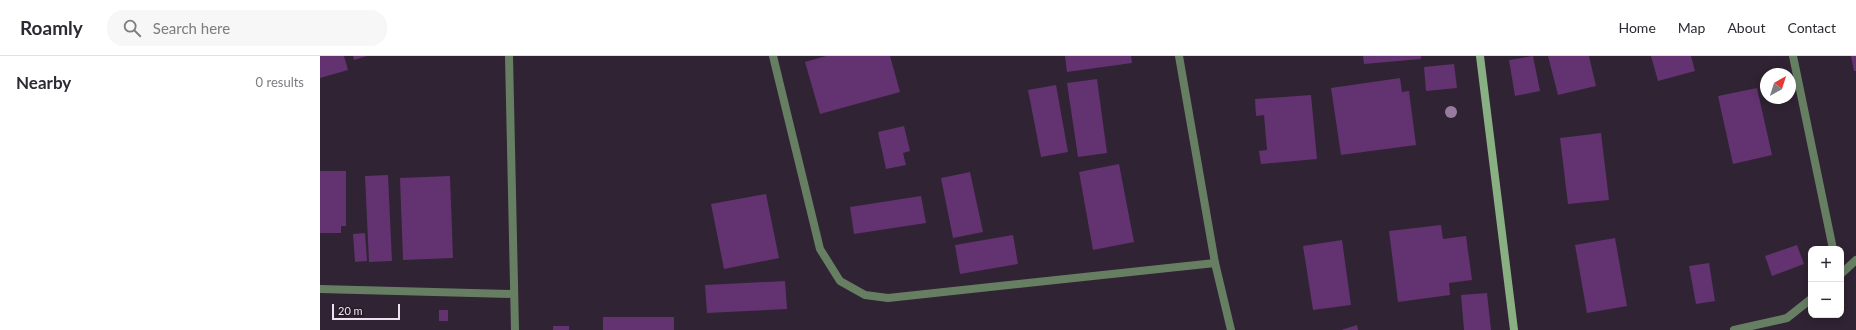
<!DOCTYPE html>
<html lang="en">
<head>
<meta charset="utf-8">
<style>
  :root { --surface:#fff; --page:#f7f7f7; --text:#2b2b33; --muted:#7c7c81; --line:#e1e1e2 }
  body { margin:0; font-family:Lato,sans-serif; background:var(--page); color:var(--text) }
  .controls { position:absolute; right:12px; bottom:12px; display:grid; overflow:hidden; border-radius:8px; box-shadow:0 2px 10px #0003 }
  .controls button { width:36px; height:36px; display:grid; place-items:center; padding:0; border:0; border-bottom:1px solid var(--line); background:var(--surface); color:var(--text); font:20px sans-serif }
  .compass { position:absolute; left:1440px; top:12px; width:36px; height:36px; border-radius:50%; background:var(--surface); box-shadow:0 2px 10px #0003; rotate:39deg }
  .scale { position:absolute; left:12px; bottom:10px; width:68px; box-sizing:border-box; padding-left:4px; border:2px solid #ece3ee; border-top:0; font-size:11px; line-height:14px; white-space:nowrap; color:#ece3ee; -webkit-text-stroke:3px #261a29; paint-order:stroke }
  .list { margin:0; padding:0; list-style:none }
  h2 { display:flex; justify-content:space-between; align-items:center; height:52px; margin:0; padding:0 16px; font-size:17px }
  h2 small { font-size:13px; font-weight:400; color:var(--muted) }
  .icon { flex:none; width:22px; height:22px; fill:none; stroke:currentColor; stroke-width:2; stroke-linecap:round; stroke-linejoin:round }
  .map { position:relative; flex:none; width:1536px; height:274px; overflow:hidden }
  header { display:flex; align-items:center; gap:24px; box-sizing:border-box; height:56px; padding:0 20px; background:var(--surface); border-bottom:1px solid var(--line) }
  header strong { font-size:19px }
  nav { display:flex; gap:22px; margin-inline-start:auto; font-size:14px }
  .search { width:280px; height:36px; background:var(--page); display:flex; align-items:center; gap:10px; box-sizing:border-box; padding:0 14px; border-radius:16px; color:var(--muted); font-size:15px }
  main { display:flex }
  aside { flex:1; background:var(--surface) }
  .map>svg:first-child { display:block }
</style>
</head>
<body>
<header>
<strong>Roamly</strong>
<div class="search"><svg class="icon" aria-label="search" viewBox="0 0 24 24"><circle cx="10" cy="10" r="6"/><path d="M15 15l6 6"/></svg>Search here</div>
<nav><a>Home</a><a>Map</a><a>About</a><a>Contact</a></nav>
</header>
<main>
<aside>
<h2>Nearby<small>0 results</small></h2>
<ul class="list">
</ul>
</aside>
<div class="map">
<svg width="1536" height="274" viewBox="0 0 1536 274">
  <rect width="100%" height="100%" fill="#302333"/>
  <g fill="#633270">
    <path d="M0 0H24L28 14 0 22Z"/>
    <path d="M33 0H47L34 4Z"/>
    <path d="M506 0H570L580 36 500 58 485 6Z"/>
    <path d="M745 0H811L812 7 747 16Z"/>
    <path d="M1043 0H1101V3L1044 8Z"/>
    <path d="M1213 0 1220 35 1195 40 1189 4Z"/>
    <path d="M1228 0H1269L1276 30 1238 39Z"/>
    <path d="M1331 0H1371L1375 15 1338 25Z"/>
    <path d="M1531 0H1536V15H1534Z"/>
    <path d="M1134 8 1137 32 1106 35 1104 11Z"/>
    <path d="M1080 22 1082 36 1089 35 1096 89 1021 99 1011 32Z"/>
    <path d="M777 23 787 97 758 101 747 27Z"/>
    <path d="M736 29 748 96 721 101 708 34Z"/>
    <path d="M1437 32 1452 99 1413 108 1398 40Z"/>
    <path d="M991 39 997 103 941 108 939 95 947 94 944 59 936 60 935 43Z"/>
    <path d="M584 70 590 95 583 97 586 109 566 113 558 76Z"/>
    <path d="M1281 77 1289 144 1248 148 1240 82Z"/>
    <path d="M799 108 814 186 773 194 759 116Z"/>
    <path d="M0 115H26V170H21V177H0Z"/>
    <path d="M650 116 663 176 633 182 621 122Z"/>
    <path d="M68 119 72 205 49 206 45 120Z"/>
    <path d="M130 120 133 202 83 204 80 122Z"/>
    <path d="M446 138 459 202 404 213 391 148Z"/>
    <path d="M601 140 606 167 534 178 530 151Z"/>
    <path d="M1121 169 1123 183 1146 180 1152 224 1129 227 1130 239 1078 246 1069 175Z"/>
    <path d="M45 177 47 205 35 206 33 178Z"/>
    <path d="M693 179 698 208 640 218 635 189Z"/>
    <path d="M1295 182 1307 250 1267 257 1255 189Z"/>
    <path d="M1022 184 1031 249 993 254 983 190Z"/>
    <path d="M1477 189 1484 208 1452 220 1445 200Z"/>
    <path d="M1389 207 1395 245 1376 248 1369 210Z"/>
    <path d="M465 225 467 253 387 257 385 229Z"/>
    <path d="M1167 237 1171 274H1144L1141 239Z"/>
    <rect x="119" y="254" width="9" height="11"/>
    <rect x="283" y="261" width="71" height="13"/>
    <path d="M1037 269 1038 274H1021Z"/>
    <rect x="233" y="270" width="16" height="4"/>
  </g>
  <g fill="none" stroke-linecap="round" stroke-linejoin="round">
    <g stroke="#667f63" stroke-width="8">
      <path d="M189 0 195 274"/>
      <path d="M453 0 500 193 520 225 545 239 568 242 895 207"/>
      <path d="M859 0 895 207 911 274"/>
      <path d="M1473 0 1513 193"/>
      <path d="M1521 218 1536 204"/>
      <path d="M0 233 194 238"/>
      <path d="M1414 274 1467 262 1491 243"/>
    </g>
    <path stroke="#88b083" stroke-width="8" d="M1160 0 1194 274"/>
  </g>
  <circle fill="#987ba0" cx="1131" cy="56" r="6"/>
</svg>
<div class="controls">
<button>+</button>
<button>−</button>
</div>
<svg class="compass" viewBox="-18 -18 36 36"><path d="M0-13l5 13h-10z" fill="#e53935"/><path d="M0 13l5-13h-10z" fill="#7c7c81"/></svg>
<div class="scale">20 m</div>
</div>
</main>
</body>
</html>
